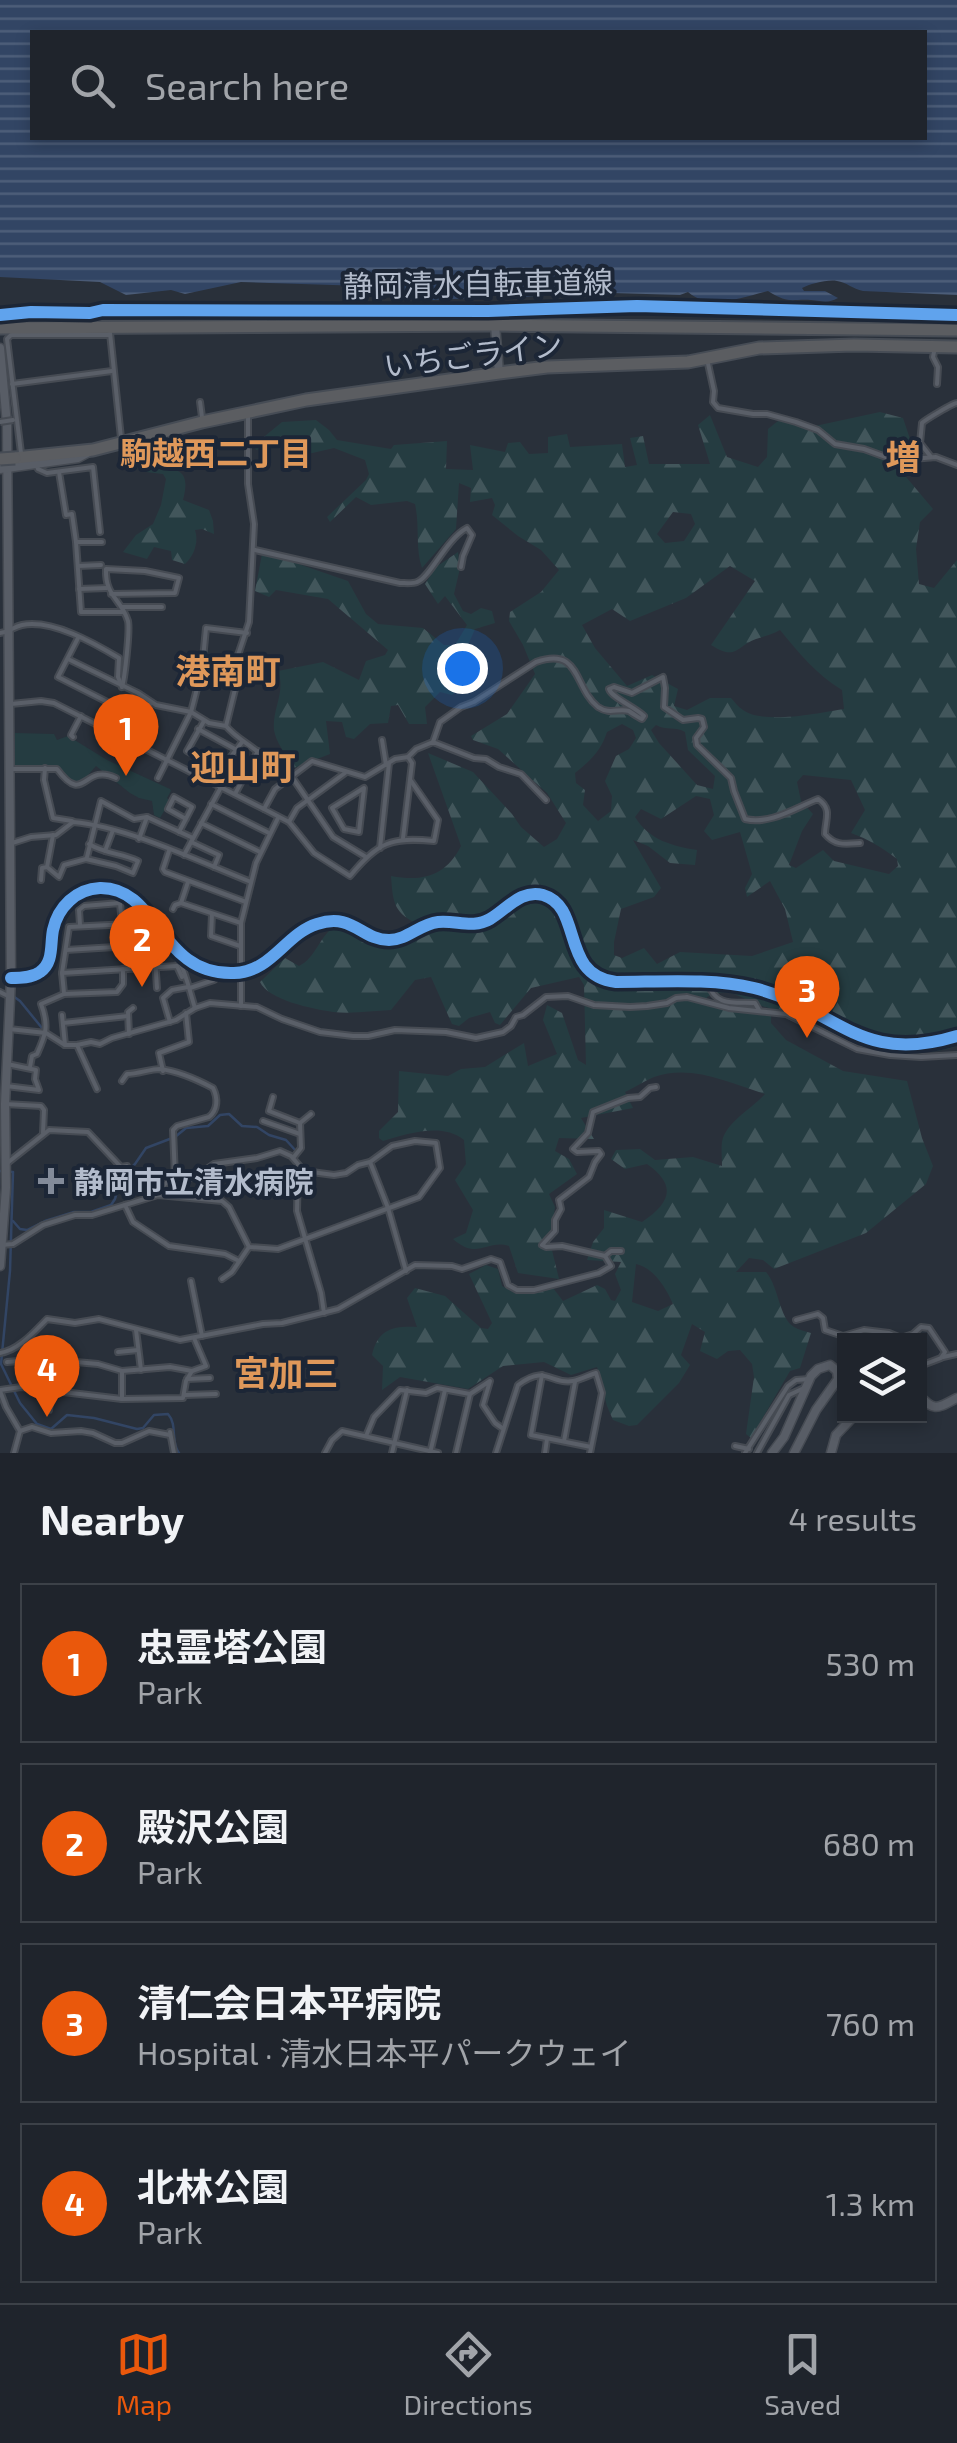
<!DOCTYPE html>
<html lang="en">
<head>
<meta charset="utf-8">
<style>
  :root { --surface:#1f242c; --page:#2c3038; --text:#f1f3f6; --muted:#a1a4a9; --line:#3c4148; --accent:#ea580c }
  body { margin:0; font-family:"Exo 2","Noto Sans JP",sans-serif; background:var(--page); color:var(--text) }
  .controls { position:absolute; right:30px; bottom:30px; display:grid; overflow:hidden; border-radius:0px; box-shadow:0 5px 15px #0003 }
  .controls button { width:90px; height:90px; display:grid; place-items:center; padding:0; border:0; border-bottom:2px solid var(--line); background:var(--surface); color:var(--text); font:50px sans-serif }
  .you { position:absolute; left:462px; top:668px; width:35px; height:35px; margin:-25px; border:8px solid #fff; border-radius:50%; background:#1a73e8; box-shadow:0 0 0 15px #1a73e833 }
  .badge { display:grid; place-items:center; width:65px; height:65px; border-radius:50%; background:var(--accent); color:#fff; font-size:32px; font-weight:700 }
  .pin { position:absolute; translate:-50% -82px; filter:drop-shadow(0 2px 5px #0008) }
  .pin::after { content:''; position:absolute; top:52px; width:35px; height:30px; background:inherit; clip-path:polygon(0 0,100% 0,50% 100%) }
  .list { margin:0; padding:0; list-style:none }
  h2 { display:flex; justify-content:space-between; align-items:center; height:130px; margin:0; padding:0 40px; font-size:42px }
  h2 small { font-size:32px; font-weight:400; color:var(--muted) }
  .list li { display:grid; grid-template-columns:65px 1fr auto; gap:30px; align-items:center; box-sizing:border-box; height:160px; margin:0 20px 20px; padding:0 20px; border:2px solid var(--line); border-radius:0px }
  .list b { display:block; font-size:38px; white-space:nowrap }
  .list p { margin:0; font-size:32px; white-space:nowrap; color:var(--muted) }
  .list em { font-size:32px; font-style:normal; color:var(--muted) }
  .icon { flex:none; width:55px; height:55px; fill:none; stroke:currentColor; stroke-width:2; stroke-linecap:round; stroke-linejoin:round }
  .map { position:relative; flex:none; width:957px; height:1453px; overflow:hidden }
  .search { position:absolute; background:var(--surface); box-shadow:0 5px 15px #0003; left:30px; right:30px; top:30px; height:110px; display:flex; align-items:center; gap:25px; box-sizing:border-box; padding:0 35px; border-radius:0px; color:var(--muted); font-size:38px }
  .sheet { height:850px; background:var(--surface) }
  nav { display:flex; justify-content:space-around; align-items:center; box-sizing:border-box; height:140px; border-top:2px solid var(--line); background:var(--surface); font-size:28px; color:var(--muted) }
  nav a { display:grid; justify-items:center; gap:5px }
  nav .on { color:var(--accent) }
  .map>svg:first-child { display:block }
</style>
</head>
<body>
<div class="map">
<svg width="957" height="1453" viewBox="0 0 957 1453">
  <defs>
    <pattern id="forest-firs" width="22" height="20" patternUnits="userSpaceOnUse" patternTransform="scale(2.5)"><rect width="22" height="20" fill="#253c41"/><path d="M5 1l3.5 6h-7zM16 11l3.5 6h-7z" fill="#42565b"/></pattern>
    <pattern id="water-rules" width="6" height="5" patternUnits="userSpaceOnUse" patternTransform="scale(2.5)"><rect width="6" height="5" fill="#324564"/><path d="M0 2.5h6" fill="none" stroke="#4d5e79"/></pattern>
  </defs>
  <rect width="100%" height="100%" fill="#29303a"/>
  <g fill="url(#forest-firs)" fill-rule="evenodd">
    <path d="M880 412 903 418 913 448 896 465 933 509 920 522 916 549 919 584 934 588 957 560V1046C928 1057 880 1053 851 1041 829 1032 809 1020 787 1011 780 1009 772 1009 765 1007 742 1000 731 985 707 997L708 1004 771 1015V1023L786 1040 843 1071 907 1081 922 1138 933 1166 926 1184 866 1233 774 1269 763 1260 749 1258 736 1272H766C779 1287 779 1318 794 1327 799 1330 805 1331 811 1333L800 1368 790 1371 751 1438 746 1434 754 1377 752 1364 740 1350 728 1351 717 1359 700 1351 705 1332 692 1324 681 1355 690 1365 679 1383 637 1425 629 1426 613 1420 607 1406 597 1367 571 1375 544 1362 503 1366 468 1389 400 1377 382 1390 383 1366 372 1355C378 1329 393 1326 417 1327L407 1298 415 1288 445 1296 481 1328 488 1329 492 1323 469 1274 486 1265 498 1269 502 1286 515 1293 553 1288 563 1301 597 1285 605 1289 611 1300 615 1301 621 1290 615 1274 621 1262 587 1260 593 1242 604 1228V1210L642 1222C671 1203 677 1185 647 1164L625 1169 611 1159 616 1150 640 1149 655 1160 693 1157 722 1166C722 1159 721 1149 722 1142 726 1122 752 1109 765 1094 729 1083 692 1064 654 1077 644 1081 634 1088 625 1092L633 1108 581 1118 594 1139 559 1138 555 1151 569 1159 577 1174 549 1194 555 1207 550 1242 559 1279 518 1273 509 1246C486 1239 478 1261 453 1239L466 1233 473 1210 455 1180 466 1164 464 1140C442 1122 407 1134 383 1141L379 1138V1131L398 1112 399 1071 448 1076 461 1069 485 1067 524 1043 528 1066 557 1054 543 1020 547 1005 562 1013 578 1060 586 1065 584 985 579 977 531 988 500 1025 495 1023 490 1012 469 1018 459 1026 452 1024 431 977 415 980 391 1010C372 1011 352 1014 333 1012 313 1009 268 1000 260 982L285 958 299 966C316 958 319 936 336 925L384 944 411 937 416 923C392 912 393 899 391 876 423 882 446 876 461 846L428 753 473 772 512 814 521 827 544 847 557 839 566 823 547 793 498 749 473 740 471 736 507 714 535 674 523 645 509 621 510 612 541 592 559 570 541 550 518 536 492 515 495 505 492 498 470 502 471 488 459 483 456 529 422 568C415 547 420 526 415 504L407 501 371 505 356 497 330 522 327 517 366 480 369 474 365 460 334 448 295 457 287 442 256 450 254 445 282 422 316 420 329 430 337 440 391 449 394 445 447 441 446 469 473 470 470 445 505 452 508 443 520 442 529 454 548 453V437L567 434 570 447 622 444 625 467 637 465 630 438 643 436 649 464H710L698 425 710 415 727 457 758 467 767 457 768 429 778 421 815 426ZM673 512 691 514 695 524 684 541 665 543 657 534ZM730 566 755 581 711 645C737 661 735 647 756 639 765 636 771 635 780 630 798 652 817 675 842 690L844 709C819 713 763 725 743 710 738 707 735 702 731 698H710L687 710 674 706 678 689 652 675 627 686 595 648 582 625 612 609 630 621 686 598ZM622 724 633 730 636 738 629 749 616 756 605 781 612 796 611 811 598 821 583 805 585 790 576 783 575 773C590 761 601 751 607 732ZM656 725C666 731 676 726 685 732L688 750 715 776 713 789 697 785 659 743 651 730ZM803 775 851 780 865 810 851 833C868 839 883 848 897 859L898 866 889 874 834 861 823 850 796 868 789 865 802 831 813 814 801 801 797 782ZM696 796 710 799 714 815 704 831 712 840 740 832 752 874 745 888 747 897 770 881 785 909 793 942 752 956 680 952 657 964 644 948 622 958 614 955V942L621 909 654 897 661 888 633 840 648 846 670 863 695 865 697 850C672 846 649 840 635 817L641 809 661 819ZM636 1264C654 1268 666 1288 673 1304L658 1311 632 1302Z"/>
    <path d="M148 455 157 466C182 469 190 473 183 500L209 510 213 521 214 534 202 529 195 530C199 542 194 556 185 564L172 560 171 551 154 547 147 559 123 552 136 535 153 524 161 505 166 479 163 474 146 472Z"/>
    <path d="M458 552 460 568 454 594 463 611 471 614 481 608 492 611 495 623 475 629 465 652 454 663 462 678 459 689 452 695 440 692 425 707 427 724H409L398 705 391 706 388 723 370 724 354 739 346 737 342 722 326 721 330 754 294 768C287 756 276 743 274 730 272 709 286 692 278 671L323 662 359 680 366 661 385 655 388 650 328 599 276 590 269 597 255 591 262 554 284 559 348 581 366 614 378 624 423 628 444 645H455L467 625 445 596 438 604 425 584 436 567Z"/>
  </g>
  <path fill="#253c41" d="M15 733 54 734 57 740 68 736 107 760 170 789 171 791 167 798 170 801 160 818 154 815 152 801 139 798 130 793 96 766 82 782C63 784 68 776 57 767L15 768Z"/>
  <path fill="url(#water-rules)" fill-rule="evenodd" d="M0 0H957V295L863 291C853 289 846 282 837 281 828 279 810 284 802 288L804 291H825L838 298C827 304 823 301 811 300 789 299 789 304 768 291 742 297 710 311 688 292L680 295 579 292 515 298 500 291 474 298 433 300 418 299 396 287 241 282 185 294 171 290 126 295 100 282 0 277ZM32 32H924V138H32Z"/>
  <g fill="none" stroke-linecap="round" stroke-linejoin="round">
    <g stroke="#324564" stroke-width="2.5">
      <path d="M13 996 20 1001 42 1028"/>
      <path d="M0 1171 13 1172 10 1271 1 1364 20 1403 37 1424 51 1429 67 1415 94 1418 137 1429 143 1428 154 1415 168 1414C178 1425 170 1442 179 1453"/>
      <path d="M13 1221 20 1229 27 1230 45 1221 74 1212H91L111 1205 115 1199 121 1178 135 1164 146 1148 175 1137 186 1128 208 1126 220 1115 229 1114 242 1126 257 1127 269 1135 286 1140 296 1151"/>
    </g>
    <defs>
      <g id="street">
        <path d="M110 333 121 438"/>
        <path d="M934 352 933 357 938 367 937 384"/>
        <path d="M707 359 714 391 713 402 718 408 753 414H767L796 422 818 430 835 444 864 449 886 457 912 459 936 457 957 465"/>
        <path d="M12 384 112 371"/>
        <path d="M200 402 202 417"/>
        <path d="M21 453 7 339 11 335H110"/>
        <path d="M931 457 920 443 922 423C925 420 953 403 957 403"/>
        <path d="M36 464 38 469 47 473 93 467 100 532"/>
        <path d="M59 472 66 515 72 514 76 542 81 612H123"/>
        <path d="M77 542H102"/>
        <path d="M255 550 400 583C405 583 413 584 417 582 430 578 446 539 467 528L472 535 463 556 461 567"/>
        <path d="M78 566 101 565"/>
        <path d="M79 589 107 588"/>
        <path d="M111 594 175 593 179 578 145 571 106 569C105 597 121 598 128 621 130 630 125 676 122 687"/>
        <path d="M122 607H162"/>
        <path d="M0 633C9 632 13 627 22 625 52 619 94 643 119 658L118 677 122 687"/>
        <path d="M78 638 58 677 139 718 151 703"/>
        <path d="M68 659 138 693 156 705 191 712 209 723 226 726C236 738 248 743 259 753 271 763 274 774 292 777L333 837 366 857"/>
        <path d="M11 704 41 701 54 703 264 809 289 822 314 853 350 876C378 842 391 837 434 841L438 820 411 781"/>
        <path d="M204 721 187 751 226 772 230 758 242 742"/>
        <path d="M226 726 237 681V658L249 622 254 524 248 484V416"/>
        <path d="M198 729 237 750"/>
        <path d="M73 737 71 735 81 716"/>
        <path d="M382 740 386 765"/>
        <path d="M433 742 440 722 461 707 474 702 536 662C581 646 573 687 598 707 610 715 617 708 629 711 630 712 641 719 642 719L644 716C635 707 612 698 609 689L614 687 632 693 663 677 665 688 664 707 683 720 698 718 702 719 704 727 696 738 697 745 731 778 734 791 745 819C770 825 795 808 818 799 833 809 825 820 825 834 835 846 845 844 860 843"/>
        <path d="M45 768 44 780 53 818 72 821"/>
        <path d="M13 769H57C85 807 83 762 116 778"/>
        <path d="M158 778 191 712 202 669 206 628 247 633"/>
        <path d="M364 788 359 832 344 829 332 808Z"/>
        <path d="M235 794 258 751"/>
        <path d="M211 804 269 833"/>
        <path d="M264 809 275 789 312 761 365 777 395 759 408 757 416 749 433 742 474 758 486 759 499 767 521 774 546 800"/>
        <path d="M289 822 297 808 345 773"/>
        <path d="M201 823 260 852"/>
        <path d="M179 832 192 807 174 797 168 809 186 819"/>
        <path d="M403 838 412 763 408 757"/>
        <path d="M139 839 147 817"/>
        <path d="M191 842 219 855 214 867"/>
        <path d="M9 844 31 837 56 835 73 822C128 827 198 861 251 882"/>
        <path d="M380 848 389 763"/>
        <path d="M105 851 113 830"/>
        <path d="M169 851 163 869 165 872 246 902"/>
        <path d="M184 855 220 789"/>
        <path d="M87 857 101 801 134 819 147 817 193 838"/>
        <path d="M47 867 59 877 64 865 86 859 116 866 133 873 138 861C122 853 105 854 89 844"/>
        <path d="M41 880 42 868 47 867 53 835"/>
        <path d="M188 882 181 903 241 923"/>
        <path d="M173 909 175 905 181 903"/>
        <path d="M212 914 211 936 240 946"/>
        <path d="M80 925 79 910 84 906 120 903 122 925"/>
        <path d="M153 929 157 988"/>
        <path d="M166 946C170 951 175 954 178 959 186 972 190 993 195 1008"/>
        <path d="M66 950 131 946"/>
        <path d="M62 973 177 966 182 977 184 976"/>
        <path d="M708 983C715 1007 734 1002 755 1003L759 1010"/>
        <path d="M190 988 214 980"/>
        <path d="M0 992 10 997"/>
        <path d="M64 993 62 973 69 927 129 924 132 968"/>
        <path d="M241 1006V923L256 863 278 818"/>
        <path d="M62 1015 65 1045"/>
        <path d="M170 1022 163 998 172 990 188 987"/>
        <path d="M63 1023 128 1016"/>
        <path d="M9 1029 46 1033 65 1045H77L91 1042 100 1044 112 1038 176 1020 195 1008 210 1003 257 1007 282 1019 320 1032 353 1036H368L395 1030 446 1032 476 1038 503 1032 511 1026 516 1017 523 1015 546 997 568 996 594 1005 630 1007 647 1006 667 1003 676 998 687 997 729 1008 786 1014 857 1049 890 1055 921 1057 957 1055"/>
        <path d="M129 1034 128 1012 133 1008"/>
        <path d="M77 1045 97 1089"/>
        <path d="M30 1067 32 1056 37 1054C46 1034 49 1026 41 1004L64 994 117 992 123 984V969"/>
        <path d="M163 1071 159 1053 189 1042 186 1013"/>
        <path d="M122 1081 127 1074C138 1074 150 1069 160 1069 177 1071 198 1080 213 1088 218 1098 218 1110 209 1117L177 1126 173 1130 175 1177"/>
        <path d="M6 1086 39 1090 35 1079 36 1070 7 1064"/>
        <path d="M273 1097 269 1111 300 1123"/>
        <path d="M5 1104 41 1106 44 1110 43 1133"/>
        <path d="M263 1121 300 1134"/>
        <path d="M293 1158 301 1148 300 1123 311 1114"/>
        <path d="M370 1162 388 1208 406 1271"/>
        <path d="M6 1164 49 1130 88 1132 121 1167 127 1166"/>
        <path d="M298 1166 297 1211 321 1293 324 1313"/>
        <path d="M125 1205 133 1222 169 1246 225 1254 239 1261"/>
        <path d="M1 1245 13 1244 43 1225 75 1215H92L158 1195 222 1201 229 1207 249 1247 278 1249 419 1197 440 1168 436 1143 415 1141 392 1146 370 1162 358 1165 346 1173 334 1175 304 1171 291 1156 280 1151 257 1158 214 1164 194 1178H172L164 1185 158 1195"/>
        <path d="M605 1256 611 1251H621"/>
        <path d="M222 1279 232 1272 249 1247"/>
        <path d="M191 1281 202 1336"/>
        <path d="M796 1320 818 1314 823 1318 825 1330 843 1336 864 1330 889 1333 901 1338 913 1334 921 1327 929 1328 945 1352 941 1358 920 1366"/>
        <path d="M136 1330 141 1370"/>
        <path d="M118 1352 138 1350"/>
        <path d="M0 1353C19 1350 34 1332 47 1319L75 1323 99 1319 180 1340 263 1324 282 1323 338 1309 415 1265 452 1266 462 1269 491 1259 500 1262 508 1285 517 1290H534L599 1273 611 1266 605 1256 562 1246 546 1247 542 1245 555 1231V1220L561 1209 559 1200 589 1177 595 1162 601 1154 599 1151 577 1152 573 1149 588 1133 593 1112 628 1098 640 1097 650 1088 656 1087"/>
        <path d="M943 1357 957 1354"/>
        <path d="M7 1362 42 1359 98 1364 122 1371 170 1367 192 1371"/>
        <path d="M542 1375 531 1435 591 1447"/>
        <path d="M187 1379 210 1378"/>
        <path d="M0 1390 21 1387 122 1399 183 1398 186 1381 192 1371 206 1366 194 1338"/>
        <path d="M0 1391 6 1407 20 1431 14 1453"/>
        <path d="M185 1395 216 1394"/>
        <path d="M122 1399V1371"/>
        <path d="M49 1410 55 1360"/>
        <path d="M20 1431 32 1427 51 1433 81 1431 93 1433 115 1443H122L149 1431 170 1435"/>
        <path d="M170 1432 174 1453"/>
        <path d="M366 1436 374 1417 400 1390 426 1393 437 1388 470 1394"/>
        <path d="M564 1441 575 1382"/>
        <path d="M735 1446 749 1449"/>
        <path d="M325 1453 332 1440 342 1431 438 1453"/>
        <path d="M392 1453 407 1390"/>
        <path d="M430 1453 445 1390"/>
        <path d="M456 1453 470 1394 490 1381 483 1405 495 1423 502 1428"/>
        <path d="M496 1453 518 1385C547 1364 550 1385 573 1381 580 1380 589 1375 596 1373L602 1393 590 1453"/>
        <path d="M545 1453 547 1439"/>
        <path d="M745 1453 788 1386 796 1380 809 1379"/>
        <path d="M757 1453 789 1395 802 1389"/>
      </g>
      <g id="secondary">
        <path d="M495 325 499 373"/>
        <path d="M0 348 7 424 11 978 5 1104 6 1188 0 1266"/>
        <path d="M0 469 78 458 89 452"/>
        <path d="M264 964C281 953 294 934 312 926 349 910 355 935 384 940 403 942 417 925 435 922 450 920 465 927 481 923 504 918 521 882 549 897 585 918 561 975 616 982 659 982 712 978 754 988 838 1009 859 1066 957 1036"/>
        <path d="M11 978C21 978 33 978 41 971 54 960 50 943 54 927 61 900 85 884 113 890 139 895 148 918 163 937 171 947 181 956 193 963"/>
        <path d="M920 1396C935 1413 939 1407 957 1398"/>
        <path d="M772 1453 784 1437 811 1376 818 1369 830 1365 837 1371 838 1379 816 1410 794 1453"/>
        <path d="M831 1453 836 1435 854 1416"/>
      </g>
      <g id="highway">
        <path d="M0 328 495 325 957 330"/>
        <path d="M15 458 93 450 202 422 306 400 499 373 547 367 688 362 759 348 854 345 957 347"/>
      </g>
    </defs>
    <use href="#street" stroke="#464b53" stroke-width="8"/>
    <use href="#secondary" stroke="#464b53" stroke-width="11"/>
    <use href="#highway" stroke="#464c55" stroke-width="15"/>
    <use href="#street" stroke="#5a5f68" stroke-width="4"/>
    <use href="#secondary" stroke="#585d66" stroke-width="8"/>
    <use href="#highway" stroke="#5b5d61" stroke-width="11"/>
    <defs>
      <path id="street-bridge" d="M0 422 13 420"/>
      <path id="secondary-bridge" d="M193 963C217 975 240 977 264 964"/>
      <path id="highway-bridge" d="M0 459 15 458"/>
    </defs>
    <use href="#street-bridge" stroke="#464b53" stroke-width="8" stroke-linecap="butt"/>
    <use href="#secondary-bridge" stroke="#464b53" stroke-width="11" stroke-linecap="butt"/>
    <use href="#highway-bridge" stroke="#464c55" stroke-width="15" stroke-linecap="butt"/>
    <use href="#street-bridge" stroke="#5a5f68" stroke-width="4"/>
    <use href="#secondary-bridge" stroke="#585d66" stroke-width="8"/>
    <use href="#highway-bridge" stroke="#5b5d61" stroke-width="11"/>
    <defs>
      <g id="cycleway">
        <path d="M0 315 31 312 90 313 103 310 488 311 637 306 957 315"/>
        <path d="M11 978C20 978 32 978 40 972 54 962 50 945 53 930 58 907 76 889 100 888 159 887 159 976 234 973 272 972 285 934 317 924 353 912 361 940 389 940 407 940 420 924 438 922 456 920 473 929 490 919 507 909 521 889 543 895 584 907 559 975 616 982 659 982 712 978 754 988 838 1009 859 1066 957 1036"/>
      </g>
    </defs>
    <use href="#cycleway" stroke="#1c2636" stroke-width="19"/>
    <use href="#cycleway" stroke="#60a3ed" stroke-width="12"/>
  </g>
  <path fill="#838b99" stroke="#1c2636" stroke-width="4" d="M46 1166h10v10h10v10h-10v10h-10v-10h-10v-10h10z"/>
  <g text-anchor="middle" dominant-baseline="central" stroke-width="8" stroke-linejoin="round" paint-order="stroke">
    <g font-size="30" fill="#b3bccc" stroke="#1c2636">
      <text transform="translate(478 283) rotate(-1)">静岡清水自転車道線</text>
      <text transform="translate(473 354) rotate(-7)">いちごライン</text>
    </g>
    <g font-size="30" font-weight="bold" fill="#b3bccc" stroke="#1c2636" text-anchor="start">
      <text x="74" y="1181">静岡市立清水病院</text>
    </g>
    <g font-size="32" font-weight="bold" fill="#df985a" stroke="#1c2636">
      <text x="216" y="452">駒越西二丁目</text>
    </g>
    <g font-size="35" font-weight="bold" fill="#df985a" stroke="#1c2636">
      <text x="903" y="456">増</text>
      <text x="228" y="670">港南町</text>
      <text x="243" y="766">迎山町</text>
      <text x="286" y="1372">宮加三</text>
    </g>
  </g>
</svg>
<div class="controls">
<button><svg class="icon" aria-label="layers" viewBox="0 0 24 24"><path d="M12 4l9 5-9 5-9-5zM3 14l9 5 9-5"/></svg></button>
</div>
<div class="you"></div>
<div class="pin badge" style="left:126px;top:776px">1</div>
<div class="pin badge" style="left:142px;top:987px">2</div>
<div class="pin badge" style="left:807px;top:1038px">3</div>
<div class="pin badge" style="left:47px;top:1417px">4</div>
<div class="search"><svg class="icon" aria-label="search" viewBox="0 0 24 24"><circle cx="10" cy="10" r="6"/><path d="M15 15l6 6"/></svg>Search here</div>
</div>
<section class="sheet">
<h2>Nearby<small>4 results</small></h2>
<ul class="list">
<li><span class="badge">1</span><div><b>忠霊塔公園</b><p>Park</p></div><em>530 m</em></li>
<li><span class="badge">2</span><div><b>殿沢公園</b><p>Park</p></div><em>680 m</em></li>
<li><span class="badge">3</span><div><b>清仁会日本平病院</b><p>Hospital · 清水日本平パークウェイ</p></div><em>760 m</em></li>
<li><span class="badge">4</span><div><b>北林公園</b><p>Park</p></div><em>1.3 km</em></li>
</ul>
</section>
<nav>
<a class="on"><svg class="icon" aria-label="map" viewBox="0 0 24 24"><path d="M3 6l6-2 6 2 6-2v14l-6 2-6-2-6 2zM9 4v14M15 6v14"/></svg>Map</a>
<a><svg class="icon" aria-label="directions" viewBox="0 0 24 24"><path d="M12 3l9 9-9 9-9-9zM9 14v-3h6M13 9l2 2-2 2"/></svg>Directions</a>
<a><svg class="icon" aria-label="saved" viewBox="0 0 24 24"><path d="M7 4h10v16l-5-4-5 4z"/></svg>Saved</a>
</nav>
</body>
</html>
